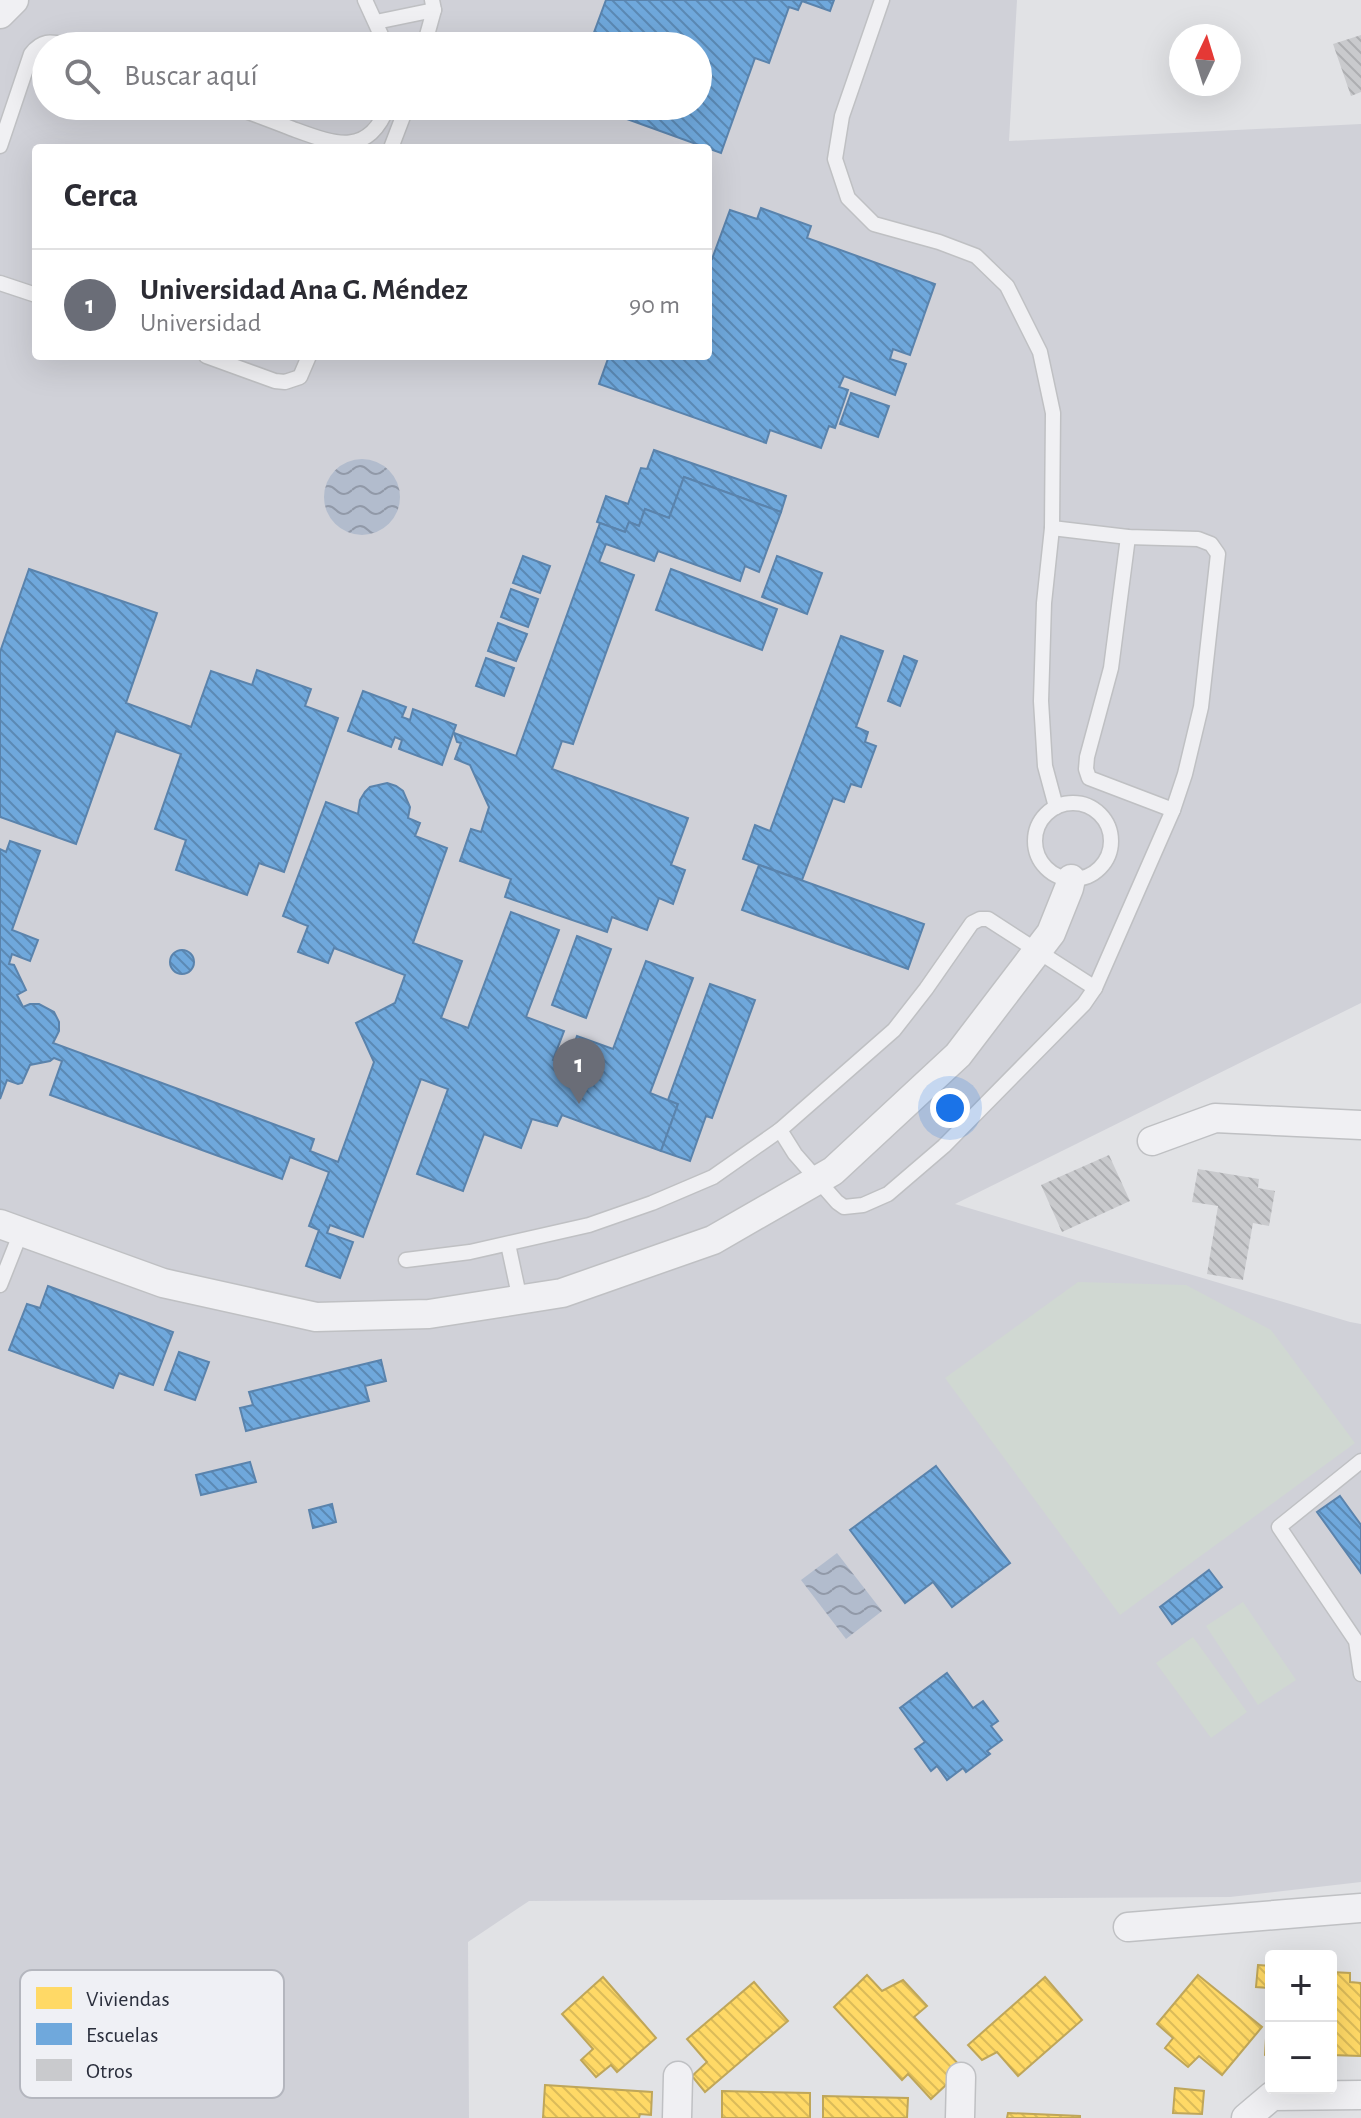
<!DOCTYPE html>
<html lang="es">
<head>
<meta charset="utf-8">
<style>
  :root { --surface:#fff; --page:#f7f7f7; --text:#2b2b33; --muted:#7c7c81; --line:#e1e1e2; --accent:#6a6d77 }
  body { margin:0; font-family:"Alegreya Sans",sans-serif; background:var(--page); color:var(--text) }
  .controls { position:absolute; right:24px; bottom:24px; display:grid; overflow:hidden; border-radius:8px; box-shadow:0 8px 32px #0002 }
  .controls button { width:72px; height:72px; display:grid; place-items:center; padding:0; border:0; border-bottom:2px solid var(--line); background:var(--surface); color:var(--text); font:40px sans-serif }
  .compass { position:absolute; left:1169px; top:24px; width:72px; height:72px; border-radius:50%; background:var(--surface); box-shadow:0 8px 32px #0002; rotate:4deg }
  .you { position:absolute; left:950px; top:1108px; width:28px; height:28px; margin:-20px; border:6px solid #fff; border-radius:50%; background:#1a73e8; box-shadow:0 0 0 12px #1a73e833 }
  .badge { display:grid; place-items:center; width:52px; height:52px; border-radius:50%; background:var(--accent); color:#fff; font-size:26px; font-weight:700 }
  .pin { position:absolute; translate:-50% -66px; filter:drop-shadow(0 2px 4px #0008) }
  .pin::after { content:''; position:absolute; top:42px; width:28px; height:24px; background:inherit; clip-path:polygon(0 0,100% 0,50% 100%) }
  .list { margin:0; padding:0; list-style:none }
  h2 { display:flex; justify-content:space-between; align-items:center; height:104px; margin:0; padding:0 32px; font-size:34px }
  h2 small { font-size:26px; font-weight:400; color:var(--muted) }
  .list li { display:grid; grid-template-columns:52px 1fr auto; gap:24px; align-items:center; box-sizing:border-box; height:112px; padding:0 32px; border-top:2px solid var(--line) }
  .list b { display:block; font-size:30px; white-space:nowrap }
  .list p { margin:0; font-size:26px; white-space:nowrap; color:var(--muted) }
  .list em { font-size:26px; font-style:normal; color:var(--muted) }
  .icon { flex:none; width:44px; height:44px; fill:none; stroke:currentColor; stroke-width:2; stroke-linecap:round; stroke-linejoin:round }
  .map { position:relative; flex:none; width:1361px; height:2118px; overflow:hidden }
  .search { position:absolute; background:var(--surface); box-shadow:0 8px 32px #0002; left:32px; top:32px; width:680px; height:88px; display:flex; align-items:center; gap:20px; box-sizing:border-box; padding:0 28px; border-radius:44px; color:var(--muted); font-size:30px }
  .panel { position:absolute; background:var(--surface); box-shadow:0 8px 32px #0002; left:32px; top:144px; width:680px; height:216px; border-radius:8px }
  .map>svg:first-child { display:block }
</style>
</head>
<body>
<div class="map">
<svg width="1361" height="2118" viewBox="0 0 1361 2118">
  <defs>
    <pattern id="water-waves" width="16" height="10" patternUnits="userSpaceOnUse" patternTransform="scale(2)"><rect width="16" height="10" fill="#b2bccd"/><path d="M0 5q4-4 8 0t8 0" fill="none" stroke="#9199a8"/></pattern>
    <pattern id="homes-back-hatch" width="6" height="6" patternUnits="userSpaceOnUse" patternTransform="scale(2)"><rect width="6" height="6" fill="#ffd966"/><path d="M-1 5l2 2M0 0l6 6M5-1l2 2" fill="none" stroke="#dbbb59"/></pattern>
    <pattern id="schools-back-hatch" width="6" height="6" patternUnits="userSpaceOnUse" patternTransform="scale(2)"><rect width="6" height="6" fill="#6fa8dc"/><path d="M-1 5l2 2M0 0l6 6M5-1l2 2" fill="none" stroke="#5b89b4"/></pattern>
    <pattern id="building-back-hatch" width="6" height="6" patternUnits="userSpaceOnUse" patternTransform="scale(2)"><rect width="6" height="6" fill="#c9cacd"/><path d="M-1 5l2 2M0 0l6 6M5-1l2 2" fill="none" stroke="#adaeb1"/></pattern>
  </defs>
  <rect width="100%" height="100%" fill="#e1e2e5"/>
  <path fill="#d0d1d8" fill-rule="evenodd" d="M0 0H1017L1009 141 1361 124V1003L955 1204 1350 1322 1361 1324V1882L1230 1897 529 1901 468 1942 469 2118H0ZM46 46H698V106H46ZM36 148H708V356H36Z"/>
  <g fill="#d0d8d2">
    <path d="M1078 1282 1186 1285 1271 1330 1355 1443 1120 1615 945 1378Z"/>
    <path d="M1243 1602 1296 1680 1258 1705 1206 1626Z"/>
    <path d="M1193 1637 1247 1712 1211 1738 1156 1663Z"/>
  </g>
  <g fill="url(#water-waves)">
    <circle cx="362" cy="497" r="38"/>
    <path d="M837 1553 882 1611 846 1639 801 1580Z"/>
  </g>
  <g fill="url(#homes-back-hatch)" stroke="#bfa659" stroke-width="2">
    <path d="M1258 1965 1271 1966V2056L1265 2055 1269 1988 1256 1987Z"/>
    <path d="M1331 1972 1350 1973V1982L1361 1983V2056L1331 2055Z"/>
    <path d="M867 1975 882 1991 903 1980 927 2006 914 2017 963 2069 931 2099 908 2074 902 2080 834 2007Z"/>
    <path d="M1198 1975 1262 2027 1222 2075 1199 2056 1188 2067 1165 2048 1173 2038 1157 2024Z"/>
    <path d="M603 1977 656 2038 617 2072 611 2065 596 2077 581 2060 593 2049 562 2014Z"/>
    <path d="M1045 1977 1082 2020 1018 2076 997 2052 982 2060 968 2045Z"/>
    <path d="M754 1982 788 2021 705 2092 692 2076 707 2062 687 2039Z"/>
    <path d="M545 2085 652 2092 651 2115 640 2114 639 2118H543Z"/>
    <path d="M1175 2088 1204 2091 1202 2114 1173 2113Z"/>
    <path d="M722 2091 810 2093V2118H722Z"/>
    <path d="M823 2096 908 2098 907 2118H823Z"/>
    <path d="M1008 2113 1080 2116V2118H1007Z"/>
  </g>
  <g fill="url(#schools-back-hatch)" stroke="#5a83ac" stroke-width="2">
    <path d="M606 0H834L830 11 802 1 798 10 789 7 769 63 755 58 721 153 591 106H698V46H589Z"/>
    <path d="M761 208 811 226 807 238 935 284 910 355 893 349 890 359 906 364 895 395 844 376 839 387 848 390 835 428 829 426 821 448 770 430 766 443 599 384 609 356H708V258L712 259 730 210 757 219Z"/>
    <path d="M851 393 889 406 878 437 840 424Z"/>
    <path d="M654 450 786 496 781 512 684 477 669 518 645 509 639 526 629 522 625 532 597 522 606 496 628 504 641 468 647 469Z"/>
    <path d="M684 477 781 512 759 572 745 566 740 581 658 551 654 561 606 544 599 562 634 575 573 744 562 741 552 769 688 818 671 865 685 870 673 904 659 898 647 930 612 917 607 932 505 897 511 879 460 861 471 829 481 832 489 807 470 765 455 759 461 743 457 742 454 733 516 756 600 523 625 532 629 522 639 526 645 509 669 518Z"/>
    <path d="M523 556 550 566 540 593 513 583Z"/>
    <path d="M777 556 822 573 807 614 762 597Z"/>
    <path d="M29 569 157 613 126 703 191 727 211 671 252 685 257 670 311 689 305 706 338 718 284 872 259 863 247 895 176 870 186 840 155 829 181 754 116 731 76 844 0 817V652Z"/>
    <path d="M671 569 777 609 762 650 656 610Z"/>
    <path d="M511 589 538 599 528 627 501 617Z"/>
    <path d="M498 623 527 634 516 661 488 651Z"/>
    <path d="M841 636 883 651 856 727 868 732 865 742 876 746 861 787 851 784 844 802 833 798 802 880 743 859 755 825 770 831Z"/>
    <path d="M904 656 917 661 900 706 888 701Z"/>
    <path d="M486 658 514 668 504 696 476 686Z"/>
    <path d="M363 691 406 707 402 717 410 720 413 709 456 725 442 765 399 749 402 740 395 737 391 747 348 731Z"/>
    <path d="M387 783 396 786 403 791 410 807 408 818 420 823 415 836 447 848 413 943 462 961 441 1018 468 1028 511 912 559 930 526 1017 564 1031 553 1060 566 1065 577 1036 613 1049 646 961 693 978 650 1093 678 1104 661 1151 562 1115 557 1126 532 1119 521 1148 484 1134 463 1191 417 1174 448 1089 421 1079 363 1237 330 1225 327 1233 353 1242 340 1278 306 1266 319 1230 309 1226 329 1172 290 1157 282 1179 50 1095 62 1061 54 1058 50 1061 30 1065 22 1083 18 1084 7 1080 0 1099V849L6 852 10 841 40 851 12 930 38 940 30 961 12 954 9 964 14 965 26 990 17 995 23 1007 30 1004H39L54 1012 59 1022V1031L53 1043 314 1139 310 1151 338 1162 374 1062 356 1023 395 1003 405 975 334 948 328 963 298 952 308 926 283 916 326 802 358 814 360 800 365 792 370 787Z"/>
    <path d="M759 865 924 924 908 969 742 910Z"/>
    <path d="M577 936 611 949 586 1018 552 1005Z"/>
    <circle cx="182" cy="962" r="12"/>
    <path d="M710 984 755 1000 712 1118 706 1116 690 1161 661 1151 678 1104 668 1100Z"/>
    <path d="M48 1286 173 1332 153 1385 119 1373 113 1388 9 1350 27 1304 40 1308Z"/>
    <path d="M179 1352 209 1362 195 1400 165 1390Z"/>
    <path d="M381 1360 386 1381 365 1386 369 1401 246 1431 240 1408 253 1405 249 1392Z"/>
    <path d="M250 1462 256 1482 201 1495 196 1475Z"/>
    <path d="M936 1466 1010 1563 952 1607 933 1582 905 1603 850 1530Z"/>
    <path d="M1340 1496 1361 1525V1573L1317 1512Z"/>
    <path d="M332 1504 336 1522 313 1528 309 1510Z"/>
    <path d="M1209 1570 1222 1587 1172 1624 1160 1607Z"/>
    <path d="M947 1673 973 1708 983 1701 998 1721 991 1726 1002 1740 987 1751 990 1754 966 1772 963 1768 947 1780 937 1766 931 1771 915 1749 925 1742 900 1708Z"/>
  </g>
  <g fill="url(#building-back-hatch)">
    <path d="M1361 35V92L1351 96 1333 44Z"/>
    <path d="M1109 1155 1130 1201 1062 1232 1041 1185Z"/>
    <path d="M1198 1169 1259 1179 1258 1188 1275 1191 1269 1226 1253 1223 1243 1280 1207 1274 1218 1206 1192 1202Z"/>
  </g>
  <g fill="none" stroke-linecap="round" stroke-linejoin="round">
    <defs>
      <g id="lane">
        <path d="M365 0 386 46"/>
        <path d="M882 0 842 116 835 159 848 198 874 224 939 242 976 256 1007 286 1040 352 1053 413 1052 528 1044 603 1041 701 1045 766 1056 807"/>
        <path d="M376 22 434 10"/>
        <path d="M424 46 434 10 432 0"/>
        <path d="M233 106C253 114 273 121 293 129 334 144 368 158 388 106"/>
        <path d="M0 146 31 54C44 37 54 43 73 46"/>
        <path d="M391 148 407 106"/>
        <path d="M0 283 36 295"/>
        <path d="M206 356 275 381 285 382 300 377 309 356"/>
        <path d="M1128 537 1111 668 1087 757 1086 769 1089 778 1173 810"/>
        <circle cx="1073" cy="841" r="38"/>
        <path d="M780 1130 795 1154 837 1202 844 1207 863 1205 888 1194 944 1146 1084 1004 1095 988 1173 810 1185 774 1201 707 1218 554 1211 544 1198 539 1128 537 1052 528"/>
        <path d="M508 1244 520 1300"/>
        <path d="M406 1260 470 1252 589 1225 652 1203 713 1177 780 1130 894 1030 926 989 972 923 980 919H988L1095 988"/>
        <path d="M0 1285 21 1232"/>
        <path d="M1361 1461 1279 1527 1356 1641 1361 1674"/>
      </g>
      <g id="street">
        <path d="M0 14 14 0"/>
        <path d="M1152 1141 1215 1118 1361 1125"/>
        <path d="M0 1224 163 1283 316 1317 429 1314 562 1293 713 1240 833 1171 958 1055 1051 933 1069 888 1071 879"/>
        <path d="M1128 1927 1361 1908"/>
        <path d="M677 2118 678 2076"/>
        <path d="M960 2118 961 2077"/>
        <path d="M1246 2118 1272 2096 1361 2095"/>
      </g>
    </defs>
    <use href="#lane" stroke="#bfc0c3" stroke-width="17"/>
    <use href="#street" stroke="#bfc0c3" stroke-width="31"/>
    <use href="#lane" stroke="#f0f0f3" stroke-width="14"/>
    <use href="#street" stroke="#f0f0f3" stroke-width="28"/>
  </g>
  <rect x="20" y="1970" width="264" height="128" rx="12" fill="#eff0f5" stroke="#b4b6be" stroke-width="2"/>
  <rect x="36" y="1987" width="36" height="22" fill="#ffd966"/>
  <rect x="36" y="2023" width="36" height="22" fill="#6fa8dc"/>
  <rect x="36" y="2059" width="36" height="22" fill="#c9cacd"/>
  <g font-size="22" fill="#2a2e3c">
    <text x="86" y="2006">Viviendas</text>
    <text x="86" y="2042">Escuelas</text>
    <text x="86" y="2078">Otros</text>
  </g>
</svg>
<div class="controls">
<button>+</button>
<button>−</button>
</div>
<svg class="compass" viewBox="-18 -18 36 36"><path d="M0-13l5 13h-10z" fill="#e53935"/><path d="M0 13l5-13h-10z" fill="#7c7c81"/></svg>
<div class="you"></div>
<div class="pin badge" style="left:579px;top:1104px">1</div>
<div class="search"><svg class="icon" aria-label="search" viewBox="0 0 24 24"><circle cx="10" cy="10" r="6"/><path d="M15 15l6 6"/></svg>Buscar aquí</div>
<section class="panel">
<h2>Cerca<small></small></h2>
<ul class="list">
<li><span class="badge">1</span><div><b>Universidad Ana G. Méndez</b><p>Universidad</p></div><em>90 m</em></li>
</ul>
</section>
</div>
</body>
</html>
